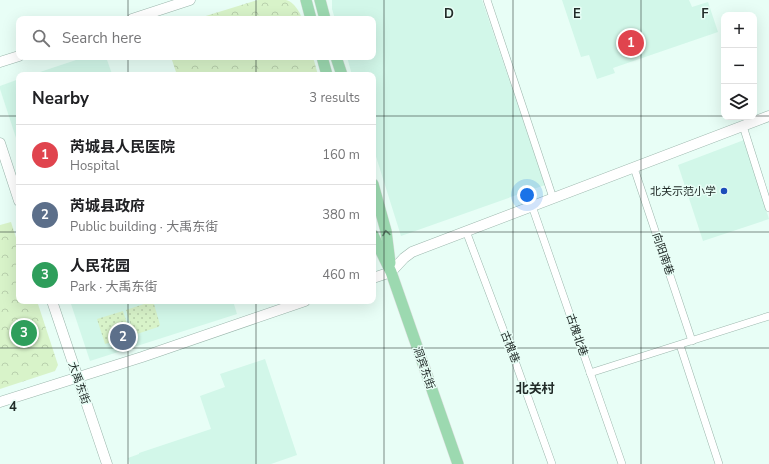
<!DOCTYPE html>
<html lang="en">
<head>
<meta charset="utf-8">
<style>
  :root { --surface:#fff; --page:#f2f2f2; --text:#202124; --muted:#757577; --line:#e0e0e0; --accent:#111827 }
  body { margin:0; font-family:"Nunito Sans","Noto Sans SC",sans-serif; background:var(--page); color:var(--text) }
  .controls { position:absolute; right:12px; top:12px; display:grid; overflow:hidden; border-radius:8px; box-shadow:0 4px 16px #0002 }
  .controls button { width:36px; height:36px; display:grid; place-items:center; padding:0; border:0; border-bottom:1px solid var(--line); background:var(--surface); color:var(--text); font:20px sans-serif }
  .you { position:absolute; left:527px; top:195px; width:14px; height:14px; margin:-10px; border:3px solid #fff; border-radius:50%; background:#1a73e8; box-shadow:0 0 0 6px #1a73e833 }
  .badge { display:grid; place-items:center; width:26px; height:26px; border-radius:50%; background:var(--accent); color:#fff; font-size:13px; font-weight:700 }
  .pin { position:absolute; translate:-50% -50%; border:2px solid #fff; box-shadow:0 1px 4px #0006 }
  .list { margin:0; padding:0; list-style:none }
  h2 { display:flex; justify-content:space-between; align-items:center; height:52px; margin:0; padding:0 16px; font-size:17px }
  h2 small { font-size:13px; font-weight:400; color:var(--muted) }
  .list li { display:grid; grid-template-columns:26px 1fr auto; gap:12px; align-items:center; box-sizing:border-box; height:60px; padding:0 16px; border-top:1px solid var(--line) }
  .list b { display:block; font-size:15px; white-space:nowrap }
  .list p { margin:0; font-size:13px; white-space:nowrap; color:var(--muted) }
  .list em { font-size:13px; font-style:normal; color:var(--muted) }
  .icon { flex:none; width:22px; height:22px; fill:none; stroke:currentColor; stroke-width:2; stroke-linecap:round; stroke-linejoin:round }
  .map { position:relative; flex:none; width:769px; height:464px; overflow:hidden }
  .search { position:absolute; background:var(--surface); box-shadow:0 4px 16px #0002; left:16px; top:16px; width:360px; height:44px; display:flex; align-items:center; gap:10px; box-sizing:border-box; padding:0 14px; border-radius:8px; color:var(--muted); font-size:15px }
  .panel { position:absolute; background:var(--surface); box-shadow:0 4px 16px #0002; left:16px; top:72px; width:360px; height:232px; border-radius:8px }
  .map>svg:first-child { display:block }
</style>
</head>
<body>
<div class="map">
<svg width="769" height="464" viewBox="0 0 769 464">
  <defs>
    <pattern id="grass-dots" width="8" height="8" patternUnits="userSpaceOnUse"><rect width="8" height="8" fill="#d8f3c9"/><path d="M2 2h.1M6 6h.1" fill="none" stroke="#b9d0ad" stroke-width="1.8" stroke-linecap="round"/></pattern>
    <pattern id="park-crowns" width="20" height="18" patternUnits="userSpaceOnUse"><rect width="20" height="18" fill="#d8f3c9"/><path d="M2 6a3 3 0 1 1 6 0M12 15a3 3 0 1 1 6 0" fill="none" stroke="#b9d0ad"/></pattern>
  </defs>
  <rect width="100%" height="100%" fill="#e8fef6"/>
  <g fill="#d2f7e9">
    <path d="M332 0H482L545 185 401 236 373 147V75H352L347 57H373V19H335L332 9Z"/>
    <path d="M562 0H689L692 7 708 2 718 32 613 68 615 73 597 79 589 55 581 57Z"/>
    <path d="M85 57H106L112 74 108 75H31Z"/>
    <path d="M19 79V147L0 89V86Z"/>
    <path d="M744 140 769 219 703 241 678 165Z"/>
    <path d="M70 301H233L237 314 90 361Z"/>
    <path d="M265 359 297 455 271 464H130L128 458 139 454V453L211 429 200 396 225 387 220 374Z"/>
  </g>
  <g fill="url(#grass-dots)">
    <path d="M150 302 154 304 160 325 158 327 134 335 126 310Z"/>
    <path d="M123 311 131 336 105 344 97 319Z"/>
  </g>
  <g fill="url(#park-crowns)">
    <path d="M258 0C265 0 280 0 286 0 294 2 300 12 302 19H196Z"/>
    <path d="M171 57H313L318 75H177Z"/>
    <path d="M11 222 19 247V301H37L58 365 55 371 0 389V225Z"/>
  </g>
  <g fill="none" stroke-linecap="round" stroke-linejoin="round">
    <defs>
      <g id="street">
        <path d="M487 0 553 198"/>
        <path d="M743 126 769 208"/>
        <path d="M634 168 692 341"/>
        <path d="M532 206 622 464"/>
        <path d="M466 231 511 350 552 464"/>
        <path d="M680 345 719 464"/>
        <path d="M590 373 769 316"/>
      </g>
      <g id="secondary">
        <path d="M132 19 190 0"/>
        <path d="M0 62 19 56"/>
        <path d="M0 143 19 201"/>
        <path d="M373 278 391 272 404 258 412 252 769 116"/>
        <path d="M52 301 107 464"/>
        <path d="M0 402 142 357 305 301"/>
      </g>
      <g id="primary">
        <path d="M306 0 311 19"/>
        <path d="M320 0 325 19"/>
        <path d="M322 57 327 75"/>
        <path d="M336 57 342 75"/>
        <path d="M373 184 386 231 390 263"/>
        <path d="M373 235 391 272 458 464"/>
      </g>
    </defs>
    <use href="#street" stroke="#9bb6ac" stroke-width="8"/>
    <use href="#secondary" stroke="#9bb6ac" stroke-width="11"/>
    <use href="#primary" stroke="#dcdddd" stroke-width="12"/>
    <use href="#street" stroke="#fff" stroke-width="7"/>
    <use href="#secondary" stroke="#fff" stroke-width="10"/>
    <use href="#primary" stroke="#9cd9b0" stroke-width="11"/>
  </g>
  <defs><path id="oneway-chevron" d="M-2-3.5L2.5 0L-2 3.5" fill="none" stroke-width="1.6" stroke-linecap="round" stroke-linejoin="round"/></defs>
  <use stroke="#5f826c" href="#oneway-chevron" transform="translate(386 233) rotate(-99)"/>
  <path fill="none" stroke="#222c29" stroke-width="1" stroke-opacity="0.55" d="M128 0V19M256 0V19M384 0V464M513 0V464M641 0V464M128 57V75M256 57V75M0 116H19M373 116H724M754 116H769M0 232H19M373 232H769M128 301V464M256 301V464M0 348H769"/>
  <circle fill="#1c4dba" stroke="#e8fef6" stroke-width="1.5" cx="724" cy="191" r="4"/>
  <g text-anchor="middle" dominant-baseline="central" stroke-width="3" stroke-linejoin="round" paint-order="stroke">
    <g font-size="11" fill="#222c29" stroke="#e8fef6" text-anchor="end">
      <text x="716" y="191">北关示范小学</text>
    </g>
    <g font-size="11" fill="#222c29" stroke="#e8fef6">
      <text transform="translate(663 254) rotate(71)">向阳南巷</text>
      <text transform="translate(577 335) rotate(71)">古槐北巷</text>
      <text transform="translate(510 347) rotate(69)">古槐巷</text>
      <text transform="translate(424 368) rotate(71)">洞宾东街</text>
      <text transform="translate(79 383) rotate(71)">大禹东街</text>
    </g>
    <g font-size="13" font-weight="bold" fill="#222c29" stroke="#e8fef6">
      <text x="535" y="389">北关村</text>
    </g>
  </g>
  <g font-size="13" text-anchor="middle" font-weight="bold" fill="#222c29" stroke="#e8fef6" stroke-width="3" stroke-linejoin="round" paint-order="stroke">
    <text x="449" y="18">D</text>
    <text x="577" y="18">E</text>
    <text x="705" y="18">F</text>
    <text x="13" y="411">4</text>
  </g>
</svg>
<div class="controls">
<button>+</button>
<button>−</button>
<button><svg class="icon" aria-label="layers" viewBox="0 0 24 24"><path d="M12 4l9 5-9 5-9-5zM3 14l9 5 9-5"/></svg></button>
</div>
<div class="you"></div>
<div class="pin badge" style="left:631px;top:43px;background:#e0444e">1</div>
<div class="pin badge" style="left:123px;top:337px;background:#5c6f8a">2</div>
<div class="pin badge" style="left:24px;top:333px;background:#2e9e5b">3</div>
<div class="search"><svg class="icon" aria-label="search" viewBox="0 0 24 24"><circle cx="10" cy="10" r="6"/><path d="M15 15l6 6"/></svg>Search here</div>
<section class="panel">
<h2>Nearby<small>3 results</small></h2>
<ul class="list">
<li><span class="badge" style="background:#e0444e">1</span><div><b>芮城县人民医院</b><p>Hospital</p></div><em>160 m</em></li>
<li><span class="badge" style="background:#5c6f8a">2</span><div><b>芮城县政府</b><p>Public building · 大禹东街</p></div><em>380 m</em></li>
<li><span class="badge" style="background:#2e9e5b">3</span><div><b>人民花园</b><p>Park · 大禹东街</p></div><em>460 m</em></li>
</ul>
</section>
</div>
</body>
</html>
